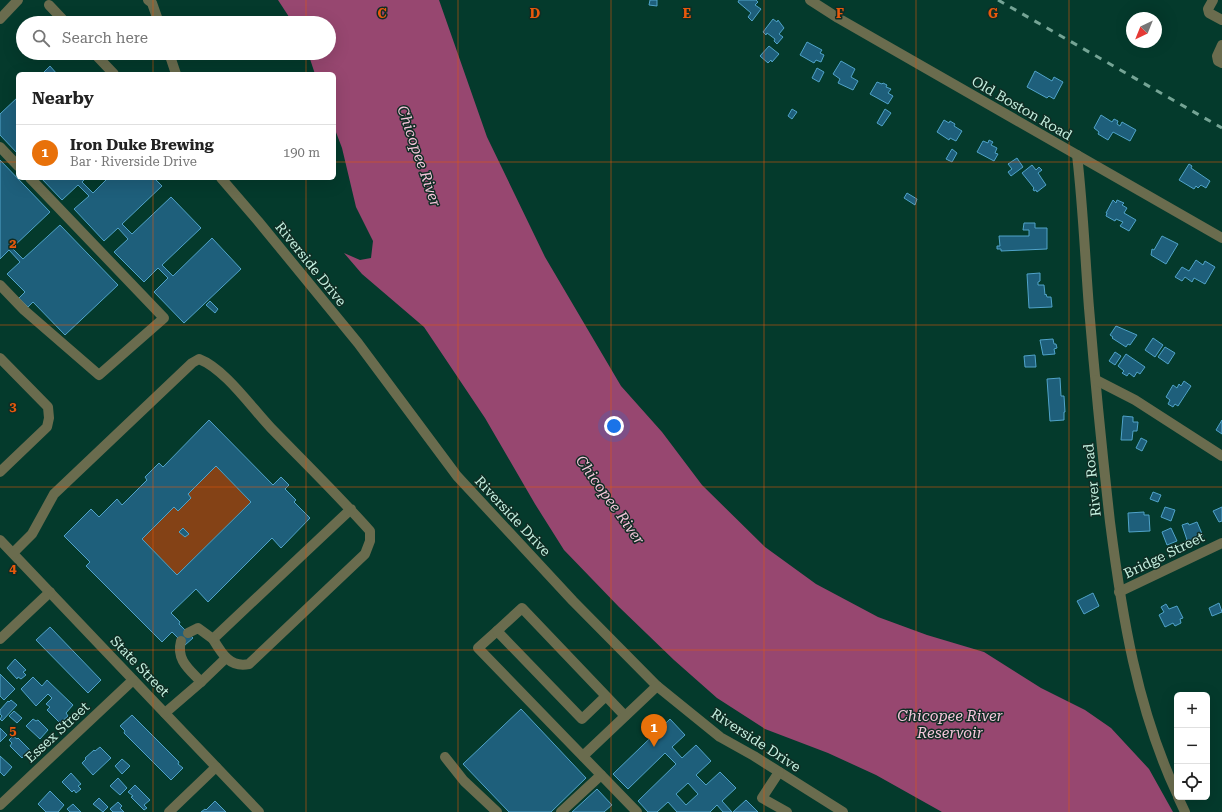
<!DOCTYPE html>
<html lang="en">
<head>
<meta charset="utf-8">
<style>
  :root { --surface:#fff; --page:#f6f6f6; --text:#222; --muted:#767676; --line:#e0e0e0; --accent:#0f766e }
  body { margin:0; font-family:"Roboto Serif",serif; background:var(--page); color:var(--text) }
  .controls { position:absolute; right:12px; bottom:12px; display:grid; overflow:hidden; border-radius:6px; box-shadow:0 4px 16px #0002 }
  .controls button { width:36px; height:36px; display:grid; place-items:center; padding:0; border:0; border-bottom:1px solid var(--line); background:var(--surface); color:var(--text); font:20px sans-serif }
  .compass { position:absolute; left:1126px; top:12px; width:36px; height:36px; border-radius:50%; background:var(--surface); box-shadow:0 4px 16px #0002; rotate:223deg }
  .you { position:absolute; left:614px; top:426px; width:14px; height:14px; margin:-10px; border:3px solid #fff; border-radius:50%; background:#1a73e8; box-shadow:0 0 0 6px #1a73e833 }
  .badge { display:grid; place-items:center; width:26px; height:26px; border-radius:50%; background:var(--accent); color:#fff; font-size:13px; font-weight:700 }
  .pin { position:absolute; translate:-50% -33px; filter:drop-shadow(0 1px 2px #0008) }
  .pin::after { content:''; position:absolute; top:21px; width:14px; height:12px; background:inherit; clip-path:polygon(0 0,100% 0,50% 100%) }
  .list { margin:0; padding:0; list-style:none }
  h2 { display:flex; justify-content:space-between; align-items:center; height:52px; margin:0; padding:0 16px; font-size:17px }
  h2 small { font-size:13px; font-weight:400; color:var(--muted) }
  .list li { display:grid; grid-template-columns:26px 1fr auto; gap:12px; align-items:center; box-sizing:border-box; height:56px; padding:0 16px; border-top:1px solid var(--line) }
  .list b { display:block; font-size:15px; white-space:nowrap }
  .list p { margin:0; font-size:13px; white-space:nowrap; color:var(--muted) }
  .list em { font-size:13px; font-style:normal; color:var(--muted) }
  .icon { flex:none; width:22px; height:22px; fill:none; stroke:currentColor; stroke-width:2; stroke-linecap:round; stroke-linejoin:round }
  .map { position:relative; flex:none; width:1222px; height:812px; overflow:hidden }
  .search { position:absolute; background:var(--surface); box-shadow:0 4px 16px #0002; left:16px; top:16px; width:320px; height:44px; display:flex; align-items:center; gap:10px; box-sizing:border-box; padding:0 14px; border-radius:22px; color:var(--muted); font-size:15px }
  .panel { position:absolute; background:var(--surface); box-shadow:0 4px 16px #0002; left:16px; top:72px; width:320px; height:108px; border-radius:6px }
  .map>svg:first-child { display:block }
</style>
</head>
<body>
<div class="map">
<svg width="1222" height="812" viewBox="0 0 1222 812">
  <rect width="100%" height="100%" fill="#043a2c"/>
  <path fill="#844216" d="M216 466 251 502 177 575 142 539 174 507 178 511 191 498 188 494Z"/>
  <path fill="#974770" d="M278 0H439L487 137 545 257 621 386 662 432 702 485 765 547 816 584 878 617 927 635 984 652 1041 688 1085 710 1111 728 1149 769 1173 812H942L876 775 828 753 765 729 717 698 674 660 619 607 564 550 535 504 485 418 424 327 362 274 344 253 360 260 371 258 373 241 356 207 342 148 334 127V74H315L308 53H329V23H293Z"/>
  <g fill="#1e5f7b" stroke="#50a3c9" fill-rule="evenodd">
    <path d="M650 0H657V6L649 5Z"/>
    <path d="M739 0H756L758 2 755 5 761 9 752 21 748 17 751 13 738 2Z"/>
    <path d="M773 19 777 22 778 20 784 28 779 34 783 37 777 44 774 41 775 39 767 33 766 35 763 32Z"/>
    <path d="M807 42 822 50 820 53 824 55 821 62 816 60 814 63 800 55Z"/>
    <path d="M769 46 779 54 772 62 771 60 768 63 760 56Z"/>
    <path d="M841 61 855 69 851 77 858 81 853 90 838 83 840 79 833 74Z"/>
    <path d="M50 66 57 74H42Z"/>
    <path d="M817 68 824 72 819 82 812 78Z"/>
    <path d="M1035 71 1052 81 1054 77 1063 82 1054 99 1049 96 1047 98 1027 87Z"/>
    <path d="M877 82 882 84 883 83 887 85 886 87 891 89 888 93 893 96 888 104 870 94Z"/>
    <path d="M18 97V154L0 135V114Z"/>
    <path d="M792 109 797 112 792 119 788 116Z"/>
    <path d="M885 109 891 113 882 126 877 123Z"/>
    <path d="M1101 115 1112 122 1114 119 1118 121 1117 124 1120 126 1122 122 1136 130 1130 141 1113 132 1108 140 1098 134 1099 132 1094 128Z"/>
    <path d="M944 120 949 123 950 121 955 124 954 126 962 131 956 141 950 138 949 140 937 132Z"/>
    <path d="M989 140 993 142 991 145 997 148 995 153 998 154 994 161 977 152 983 141 988 143Z"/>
    <path d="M952 149 957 153 952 162 946 159Z"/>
    <path d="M1017 158 1023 167 1011 176 1008 172 1012 169 1008 164Z"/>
    <path d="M0 160 50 212 12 248 23 259 60 225 118 285 65 335 33 302 28 307 19 298 25 292 7 274 20 262 9 250 0 259Z"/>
    <path d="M1189 164 1192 166 1191 168 1210 181 1206 188 1201 185 1198 188 1196 186 1194 189 1179 180Z"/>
    <path d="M1032 165 1036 170 1039 167 1042 170 1038 173 1046 185 1037 192 1036 190 1034 191 1033 189 1034 188 1022 173Z"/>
    <path d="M41 178H86L82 182 93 193 107 179 106 178H154L162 186 122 224 132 234 171 197 201 228 162 265 173 276 212 238 241 269 184 323 154 292 168 278 158 268 144 282 114 252 128 239 118 228 104 241 74 209 89 196 78 185 62 200Z"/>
    <path d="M907 193 917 199 915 205 904 198Z"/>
    <path d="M1113 200 1116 203 1117 200 1124 203 1122 205 1127 208 1124 213 1136 220 1129 231 1120 226 1123 222 1116 219 1115 221 1106 216 1107 213H1106Z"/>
    <path d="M1024 223H1035V228H1047V249L1001 251V249H997V246H1000L999 236H1029V230H1023Z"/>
    <path d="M1162 236 1178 244 1166 264 1151 255 1152 249 1154 250Z"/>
    <path d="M1196 260 1203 265 1205 261 1215 267 1205 284 1194 278 1192 282 1185 277 1182 281 1175 277 1182 267 1189 271Z"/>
    <path d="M1040 273V281L1038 282V285H1044L1045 295 1046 294 1047 297H1051L1052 307 1029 308 1027 274Z"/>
    <path d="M210 301 218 309 215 313 206 305Z"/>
    <path d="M1116 326 1137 335 1130 345 1128 344 1126 347 1112 338 1113 337 1110 335Z"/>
    <path d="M1153 338 1163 345 1155 357 1145 350Z"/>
    <path d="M1053 339 1054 344H1056L1057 348 1054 349 1055 354 1043 355 1040 340Z"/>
    <path d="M1165 347 1175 353 1168 364 1158 357Z"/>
    <path d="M1115 352 1121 356 1115 365 1109 361Z"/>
    <path d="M1126 354 1145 367 1140 374 1137 372 1134 377 1129 373 1127 376 1122 373 1124 371 1118 366Z"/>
    <path d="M1035 355 1036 367H1025L1024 356Z"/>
    <path d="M1060 378 1061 396H1064L1065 412H1064V420L1050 421 1047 379Z"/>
    <path d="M1184 381 1191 386 1178 406 1175 404 1173 407 1168 404 1170 400 1166 397 1173 385 1177 388 1179 384 1181 386Z"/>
    <path d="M1123 416 1133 417V422H1138L1137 431H1133L1132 440H1121Z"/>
    <path d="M209 420 273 485 281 477 289 485 285 489 296 500 294 502 310 518 281 548 272 538 208 602 196 589 171 613 180 622 179 624 193 638 185 645 172 632 162 642 86 566 90 562 64 536 91 509 99 517 117 499 122 505 147 480 145 477 159 463 163 467ZM216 466 251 502 177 575 142 539 174 507 178 511 191 498 188 494Z"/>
    <path d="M1222 420V434L1216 430Z"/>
    <path d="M1141 438 1147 441 1142 451 1136 448Z"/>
    <path d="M1153 492 1161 495 1158 502 1150 499Z"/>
    <path d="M1165 507 1175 510 1171 521 1161 517Z"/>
    <path d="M1222 507V521L1219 522 1213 511Z"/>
    <path d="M1144 512V515H1149L1150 531 1129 532 1128 513Z"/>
    <path d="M1197 522 1203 536 1187 543 1186 540H1187L1182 525 1188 523 1189 525Z"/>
    <path d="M183 528 189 534 185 537 179 532Z"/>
    <path d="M1171 528 1177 541 1167 545 1162 532Z"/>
    <path d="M1093 593 1099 606 1084 614 1077 601Z"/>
    <path d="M1219 603 1222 612 1212 616 1209 608Z"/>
    <path d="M1166 604 1169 609 1177 606 1183 618 1180 619 1181 623 1175 626 1173 623 1165 627 1159 615 1164 612 1161 607Z"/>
    <path d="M50 627 101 680 88 693 36 640Z"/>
    <path d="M15 659 26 670 23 672 26 675 21 679 18 677 17 679 7 668Z"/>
    <path d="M0 674 15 689 4 700 0 696Z"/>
    <path d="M33 677 42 686 47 680 73 705 66 713 68 716 60 723 47 710 50 707 46 704 52 698 48 694 36 706 21 689Z"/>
    <path d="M11 700 17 705 2 721 0 719 2 716 0 714V710L8 701 9 702Z"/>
    <path d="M521 709 586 778 551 812H509L463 764Z"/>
    <path d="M14 711 22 718 17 723 9 716Z"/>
    <path d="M132 715 179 762 178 764 183 768 171 780 124 733 125 731 120 726Z"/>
    <path d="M33 719 36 721 38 720 48 730 40 739 26 726Z"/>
    <path d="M670 719 685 735 672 747 682 758 696 745 711 761 696 775 706 785 720 772 736 788 722 801 732 812H723L717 805 710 812H677L668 802 657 812H648L638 801 676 764 665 753 628 789 613 774ZM688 783 698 794 686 805 676 794Z"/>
    <path d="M0 728 7 735 0 742Z"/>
    <path d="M13 736 17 739 18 738 30 750 22 758 10 746 12 743 9 740Z"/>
    <path d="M100 747 111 758 93 775 82 763 86 759 85 758 94 750 95 751Z"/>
    <path d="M0 756 12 767 4 776 0 772Z"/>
    <path d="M122 759 130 766 122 774 115 766Z"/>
    <path d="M71 773 81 784 78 786 81 789 76 793 74 790 72 792 62 782Z"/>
    <path d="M118 778 127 788 120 795 110 786Z"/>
    <path d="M135 785 150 800 144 805 147 808 144 810 131 797 133 796 128 792Z"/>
    <path d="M597 789 612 805 604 812H572Z"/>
    <path d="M50 791 64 805 58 812H46L38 804Z"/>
    <path d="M99 798 108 807 103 812 93 804Z"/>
    <path d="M746 800 758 812H733Z"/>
    <path d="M215 801 226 812H201L205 809 206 810Z"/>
    <path d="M118 802 122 806 120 808 124 812H113L110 809Z"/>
    <path d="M73 804 81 812H70L67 809Z"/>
  </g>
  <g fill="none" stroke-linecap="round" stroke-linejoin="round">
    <g stroke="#6a6c4e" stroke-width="10">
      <path d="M148 0 152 3 159 23"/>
      <path d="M810 0 838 18 1222 238"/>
      <path d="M1213 0 1208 9 1209 13 1222 20"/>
      <path d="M49 5 66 23"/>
      <path d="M0 19 18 0"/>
      <path d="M1222 45 1217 56 1218 61 1222 63"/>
      <path d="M94 53 114 74"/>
      <path d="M169 53 176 74"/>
      <path d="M0 147 18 166"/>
      <path d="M1077 155C1083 206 1085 257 1089 308 1095 380 1102 451 1110 522 1122 616 1137 708 1177 794"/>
      <path d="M221 178 258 221 358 343 457 476 573 601 657 686 720 737 754 756 843 812"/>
      <path d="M0 285 24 310 99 375 164 318 30 178"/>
      <path d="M0 358 48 407 49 418 47 427 0 472"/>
      <path d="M1096 380 1135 400 1222 456"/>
      <path d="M0 540 259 812"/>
      <path d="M13 553 32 534 54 494 192 363 199 359C225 369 251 407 271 428 304 462 338 495 370 531V541L365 554 249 664C230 668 222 654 213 639L351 509"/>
      <path d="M1119 592 1222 543"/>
      <path d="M497 631 478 648 637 812"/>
      <path d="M188 633 198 628 213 639"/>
      <path d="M0 639 50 592"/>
      <path d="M181 641C176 660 189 669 201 682"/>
      <path d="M606 696 582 719 497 631 522 608 625 716"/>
      <path d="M165 713 201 682 226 658"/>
      <path d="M583 756 657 686"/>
      <path d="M445 757 464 781 497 812"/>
      <path d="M779 772 762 798 787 812"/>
      <path d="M1178 797 1185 812"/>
      <path d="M0 805 133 680"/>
      <path d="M169 812 216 767"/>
      <path d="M561 812 601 775"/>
    </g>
    <path stroke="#75a495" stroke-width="3" stroke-dasharray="7 7" stroke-linecap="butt" d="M998 0 1222 128"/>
  </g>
  <path fill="none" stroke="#e8590c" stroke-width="1" stroke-opacity="0.55" d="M153 0V23M306 0V23M458 0V812M611 0V812M764 0V812M916 0V812M1069 0V812M153 53V74M306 53V74M0 162H18M334 162H1222M153 178V812M306 178V812M0 325H1222M0 487H1222M0 650H1222"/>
  <g text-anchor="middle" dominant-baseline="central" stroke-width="3" stroke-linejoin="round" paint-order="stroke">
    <g font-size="14" fill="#c5f0e0" stroke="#102d24">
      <text transform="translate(1022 108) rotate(30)">Old Boston Road</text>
      <text transform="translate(311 264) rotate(51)">Riverside Drive</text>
      <text transform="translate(1092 480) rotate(-96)">River Road</text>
      <text transform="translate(513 516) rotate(47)">Riverside Drive</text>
      <text transform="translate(1164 555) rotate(-26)">Bridge Street</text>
      <text transform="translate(140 666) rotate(46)">State Street</text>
      <text transform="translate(57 732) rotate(-43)">Essex Street</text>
      <text transform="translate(756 740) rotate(33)">Riverside Drive</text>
    </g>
    <g font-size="15" font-style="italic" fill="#f5c6db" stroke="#102d24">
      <text transform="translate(419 156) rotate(71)">Chicopee River</text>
      <text transform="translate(610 500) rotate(54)">Chicopee River</text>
      <text x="950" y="716">Chicopee River<tspan x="950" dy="17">Reservoir</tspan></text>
    </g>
  </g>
  <g font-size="13" text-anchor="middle" font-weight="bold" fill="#e8590c" stroke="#102d24" stroke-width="3" stroke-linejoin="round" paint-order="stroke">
    <text x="382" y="18">C</text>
    <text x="535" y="18">D</text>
    <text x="687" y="18">E</text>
    <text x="840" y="18">F</text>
    <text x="993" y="18">G</text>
    <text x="13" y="248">2</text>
    <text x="13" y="411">3</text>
    <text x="13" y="573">4</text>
    <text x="13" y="735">5</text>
  </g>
</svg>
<div class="controls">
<button>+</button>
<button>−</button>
<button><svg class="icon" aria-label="locate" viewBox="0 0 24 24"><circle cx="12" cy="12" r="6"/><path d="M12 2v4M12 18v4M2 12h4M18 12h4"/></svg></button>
</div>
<svg class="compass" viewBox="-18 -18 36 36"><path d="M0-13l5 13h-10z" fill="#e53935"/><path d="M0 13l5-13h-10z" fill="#767676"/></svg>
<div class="you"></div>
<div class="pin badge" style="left:654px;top:747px;background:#e8710a">1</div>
<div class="search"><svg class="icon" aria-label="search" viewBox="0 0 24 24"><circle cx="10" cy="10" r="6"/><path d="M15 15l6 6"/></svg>Search here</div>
<section class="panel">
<h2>Nearby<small></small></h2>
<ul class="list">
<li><span class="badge" style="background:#e8710a">1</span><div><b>Iron Duke Brewing</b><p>Bar · Riverside Drive</p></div><em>190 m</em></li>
</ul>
</section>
</div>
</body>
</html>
